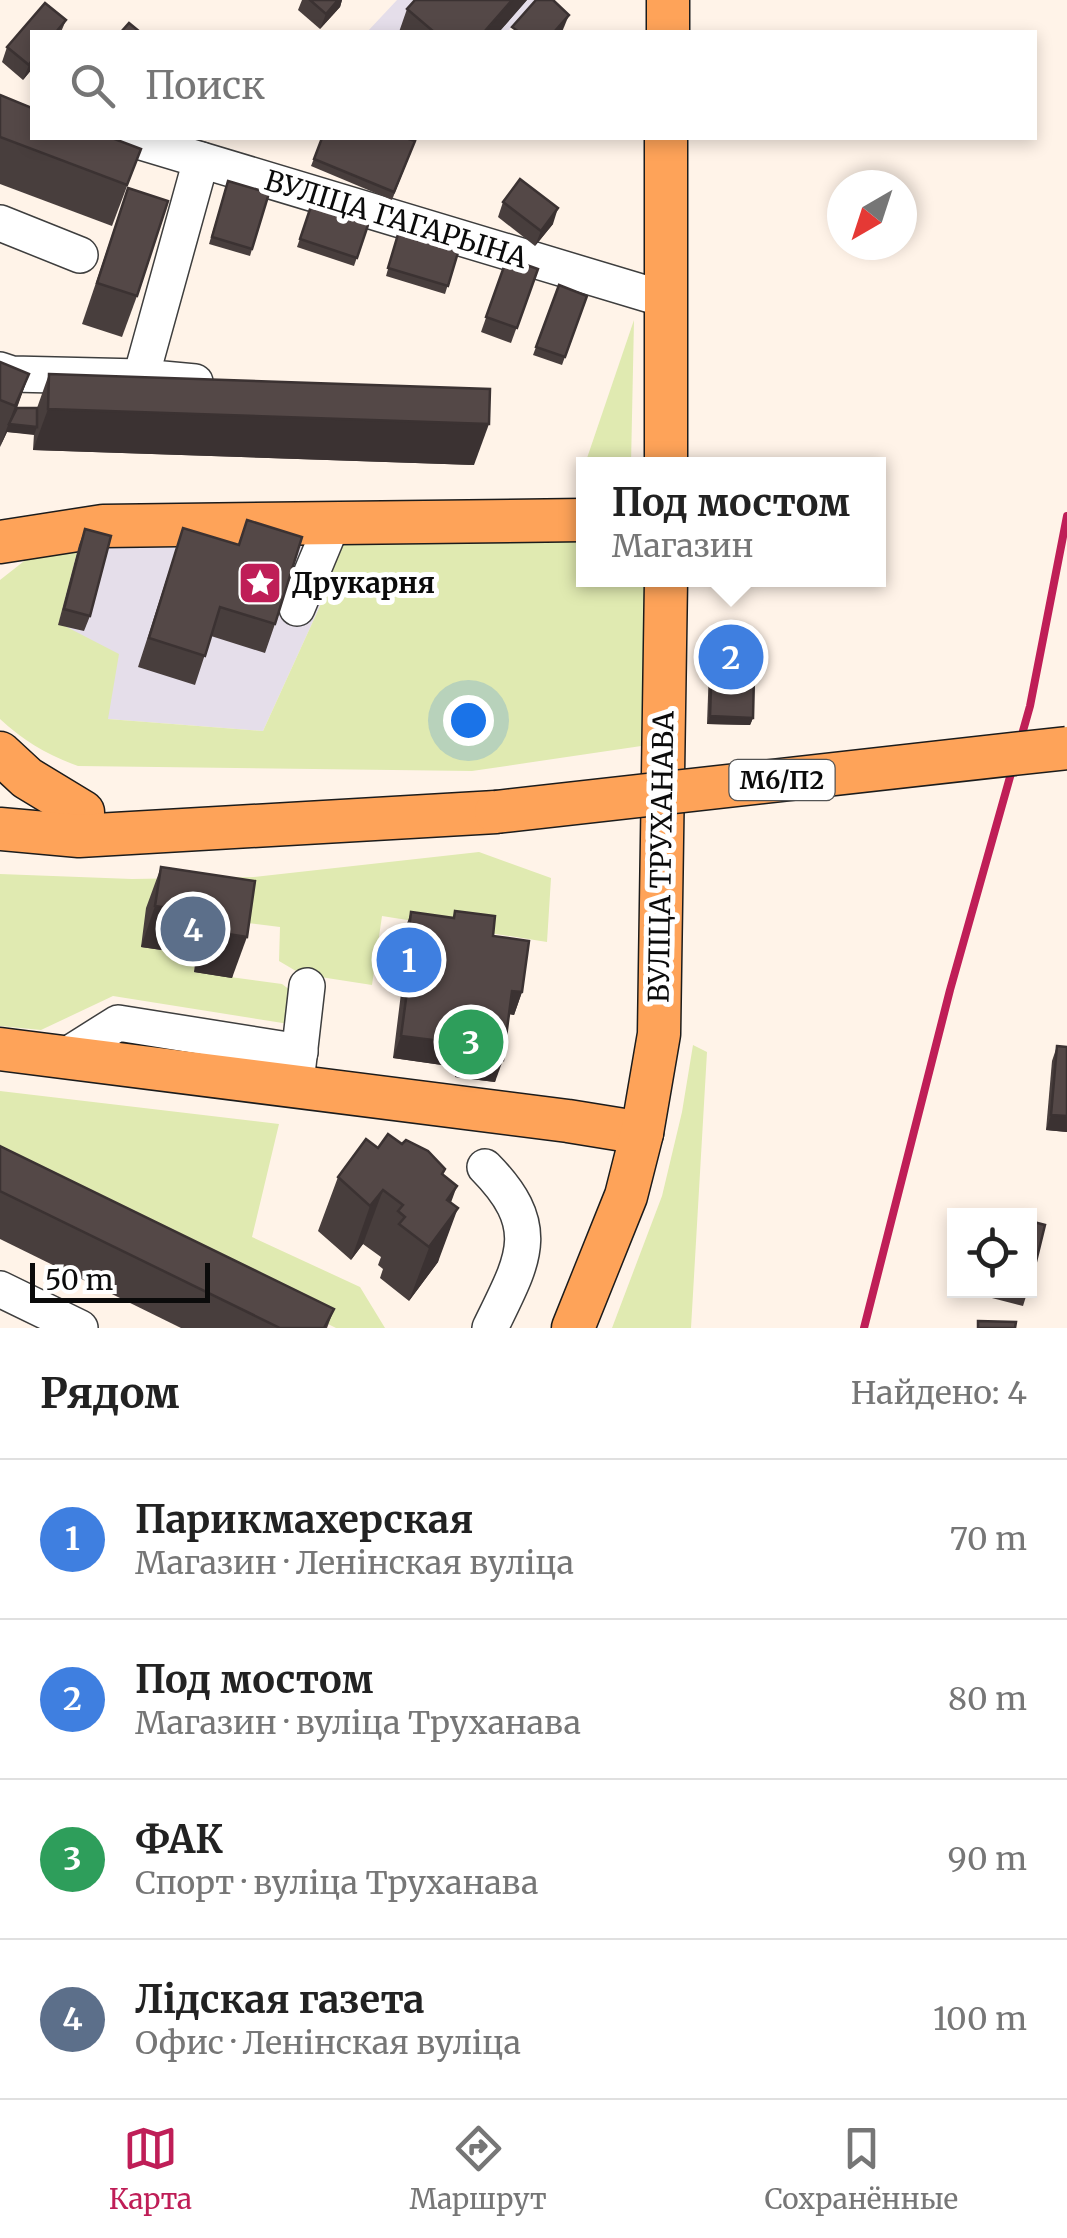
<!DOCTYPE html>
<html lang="ru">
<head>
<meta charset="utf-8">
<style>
  :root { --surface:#fff; --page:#f2f2f2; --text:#222; --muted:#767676; --line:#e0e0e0; --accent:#bf1e57 }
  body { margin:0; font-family:Merriweather,serif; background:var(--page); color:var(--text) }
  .controls { position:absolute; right:30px; bottom:30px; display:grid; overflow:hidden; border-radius:0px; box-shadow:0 5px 15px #0003 }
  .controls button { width:90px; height:90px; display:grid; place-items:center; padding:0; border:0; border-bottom:2px solid var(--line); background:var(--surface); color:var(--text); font:50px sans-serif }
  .compass { position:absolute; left:827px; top:170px; width:90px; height:90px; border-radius:50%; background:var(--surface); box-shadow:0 5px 15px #0003; rotate:219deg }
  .scale { position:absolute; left:30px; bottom:25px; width:180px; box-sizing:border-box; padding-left:10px; border:5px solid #0b0b0b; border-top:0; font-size:28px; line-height:35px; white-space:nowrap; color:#0b0b0b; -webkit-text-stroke:8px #fff; paint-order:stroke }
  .you { position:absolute; left:468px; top:720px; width:35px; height:35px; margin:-25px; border:8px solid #fff; border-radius:50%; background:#1a73e8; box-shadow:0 0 0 15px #1a73e833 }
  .badge { display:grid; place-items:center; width:65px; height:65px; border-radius:50%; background:var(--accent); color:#fff; font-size:32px; font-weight:700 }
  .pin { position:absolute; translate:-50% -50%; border:5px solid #fff; box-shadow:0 2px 10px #0006 }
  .popup { position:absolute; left:576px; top:457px; width:310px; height:130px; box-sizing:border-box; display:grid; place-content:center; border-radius:0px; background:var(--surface); filter:drop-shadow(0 2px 8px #0005); font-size:32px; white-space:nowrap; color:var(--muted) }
  .popup b { font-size:38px; color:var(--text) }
  .popup::after { content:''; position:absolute; left:50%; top:100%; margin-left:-20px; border:20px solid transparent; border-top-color:var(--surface) }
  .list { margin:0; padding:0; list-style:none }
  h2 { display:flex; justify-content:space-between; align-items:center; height:130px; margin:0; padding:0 40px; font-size:42px }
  h2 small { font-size:32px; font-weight:400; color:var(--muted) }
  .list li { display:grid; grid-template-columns:65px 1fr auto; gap:30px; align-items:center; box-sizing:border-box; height:160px; padding:0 40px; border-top:2px solid var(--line) }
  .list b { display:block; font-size:38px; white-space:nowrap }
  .list p { margin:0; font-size:32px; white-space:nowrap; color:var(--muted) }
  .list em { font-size:32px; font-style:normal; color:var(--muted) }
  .icon { flex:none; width:55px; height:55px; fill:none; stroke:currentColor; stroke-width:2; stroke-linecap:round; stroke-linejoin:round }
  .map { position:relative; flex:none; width:1067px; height:1328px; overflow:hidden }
  .search { position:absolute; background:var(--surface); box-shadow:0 5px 15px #0003; left:30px; right:30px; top:30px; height:110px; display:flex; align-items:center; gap:25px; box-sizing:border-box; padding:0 35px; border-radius:0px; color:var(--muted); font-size:38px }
  .sheet { height:770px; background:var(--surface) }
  nav { display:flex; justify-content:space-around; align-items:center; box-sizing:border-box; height:140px; border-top:2px solid var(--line); background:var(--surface); font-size:28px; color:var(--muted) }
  nav a { display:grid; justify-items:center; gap:5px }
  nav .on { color:var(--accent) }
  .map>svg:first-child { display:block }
</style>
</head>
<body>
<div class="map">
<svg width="1067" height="1328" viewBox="0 0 1067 1328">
  <rect width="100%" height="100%" fill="#fff3e8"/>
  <g fill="#e5deea">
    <path d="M397 0H536L507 32H367Z"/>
    <path d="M79 545 237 549 338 545 320 606 263 731 108 719 58 625Z"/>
  </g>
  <g fill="#e0eab1">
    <path d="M634 320 631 464H585Z"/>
    <path d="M583 537 584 580H650L648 745 472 771 78 766C47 755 24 741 0 719V580L28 558 79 545 59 623 119 654 108 719 263 731 320 606 338 545Z"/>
    <path d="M479 852 551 878 547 942 382 916 372 985 301 974 279 961 280 927 240 922 141 947 196 955 194 972 282 984 290 990 289 1024 113 996 41 1030 0 1026V874L132 879 254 877Z"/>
    <path d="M693 1045 707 1052 691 1328H612L662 1196 682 1112Z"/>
    <path d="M0 1091 279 1124 252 1237 360 1287 385 1328H336L0 1160Z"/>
  </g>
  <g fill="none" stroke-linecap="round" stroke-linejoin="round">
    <defs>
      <g id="minor">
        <path d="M128 138 664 299"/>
        <path d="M0 223 80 255"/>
        <path d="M0 370 12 374 141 377"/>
        <path d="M195 382 141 377 201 160"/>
        <path d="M297 608 332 524"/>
        <path d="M64 1057 118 1023 300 1052"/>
        <path d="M297 1074 307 986"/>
        <path d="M485 1167C545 1228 523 1260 490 1328"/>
        <path d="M0 1289 80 1328"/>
      </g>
      <g id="major">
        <path d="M668 32V0"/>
        <path d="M666 464V138"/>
        <path d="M0 542 103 526 584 520"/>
        <path d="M0 753 27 778 83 812"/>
        <path d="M0 829 79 836 496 812"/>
        <path d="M0 1049 568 1121 642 1133"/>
        <path d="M573 1328 626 1196 642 1133 659 1034 666 580"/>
      </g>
    </defs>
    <use href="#minor" stroke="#3e3e3e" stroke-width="38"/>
    <use href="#major" stroke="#1c1c1c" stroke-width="45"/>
    <use href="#minor" stroke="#fff" stroke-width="35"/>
    <use href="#major" stroke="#fea359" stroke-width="42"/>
    <path stroke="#bf1e57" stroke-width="8" d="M864 1328 950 990 1030 706 1067 516"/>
    <defs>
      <path id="major-bridge" d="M496 812 1067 748"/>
    </defs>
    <use href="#major-bridge" stroke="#1c1c1c" stroke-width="45" stroke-linecap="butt"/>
    <use href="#major-bridge" stroke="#fea359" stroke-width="42"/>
  </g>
  <g fill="#483e3d">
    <path d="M302 0H342L340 7 320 29 298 10Z"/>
    <path d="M527 0 499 32H399L407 9Z"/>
    <path d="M45 3 66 20 61 32H32V69L23 80 2 62 7 47Z"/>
    <path d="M0 95 141 149 112 226 0 184Z"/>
    <path d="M322 138 415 141 392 200 311 166Z"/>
    <path d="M228 181 269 193 250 256 209 244Z"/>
    <path d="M128 188 137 296 122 337 82 324Z"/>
    <path d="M503 202 553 224 535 246 498 217Z"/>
    <path d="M312 203 369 222 354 266 297 247Z"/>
    <path d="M399 231 459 249 445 294 386 276Z"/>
    <path d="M507 258 538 269 511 343 481 332Z"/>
    <path d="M559 285 587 296 562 365 533 355Z"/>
    <path d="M0 362 29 374 17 408H37L49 374 474 465 33 450 34 434 7 432 0 447Z"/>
    <path d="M247 520 275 624 265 653 211 636 195 685 138 667 183 528 238 545Z"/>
    <path d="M85 529 90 616 84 631 58 625 79 545Z"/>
    <path d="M713 632 753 718 750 725 707 724 710 640Z"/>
    <path d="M161 867 255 881 232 978 194 972 196 955 141 947 146 908Z"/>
    <path d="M455 911 493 936 522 992 514 1015 509 1014 495 1082 455 1077 456 1067 393 1058 404 969H398L403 935 411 912 453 918Z"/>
    <path d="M1057 1046 1067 1047V1132L1046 1130 1052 1061Z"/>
    <path d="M402 1144 443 1175 451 1203 438 1262 409 1301 380 1278 383 1269 378 1265 381 1257 363 1244 351 1260 318 1231 338 1177 378 1148Z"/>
    <path d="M0 1146 334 1309 327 1328H181L0 1239Z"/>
    <path d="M989 1290H1028L1023 1306 988 1297Z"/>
  </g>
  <g fill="#3b3232">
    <path d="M338 0H342L340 7 320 29 326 14Z"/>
    <path d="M512 0H527L499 32H484Z"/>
    <path d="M569 15 562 32H554Z"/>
    <path d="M32 60V69L23 80 29 65Z"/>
    <path d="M558 208 553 224 535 246 541 231Z"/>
    <path d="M29 374 14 415 37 427 34 435 7 432 0 447 15 406Z"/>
    <path d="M48 409 489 424 474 465 33 450Z"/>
    <path d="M710 716 753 718 750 725 707 724Z"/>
    <path d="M155 906 211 914 196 955 141 947Z"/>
    <path d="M209 931 247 937 232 978 194 972Z"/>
    <path d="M407 946 413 947 404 969H398Z"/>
    <path d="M512 991 522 992 514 1015 504 1013Z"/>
    <path d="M401 1036 465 1044 456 1067 393 1058Z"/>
    <path d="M463 1054 503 1060 495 1082 455 1077Z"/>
    <path d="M1051 1115 1067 1116V1132L1046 1130Z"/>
    <path d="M457 1186 441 1230 458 1208 438 1262 409 1301 447 1200Z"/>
    <path d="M383 1190 363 1244 351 1260 370 1206Z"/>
  </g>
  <g fill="#544847" stroke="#3b3232" stroke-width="2.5">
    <path d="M310 0H338L326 14Z"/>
    <path d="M415 0H512L484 32H434L407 9Z"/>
    <path d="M536 0H553L569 15 554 32H519L512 27Z"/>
    <path d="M45 3 66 20 56 32H32V60L29 65 7 47Z"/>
    <path d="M129 23 140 32H121Z"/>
    <path d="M0 95 32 108V138H112L141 149 127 185 0 137Z"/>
    <path d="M322 138H406L415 141 394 192 314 159Z"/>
    <path d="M520 179 558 208 541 231 503 202Z"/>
    <path d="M228 181 269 193 252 249 212 237Z"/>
    <path d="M128 188 168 201 137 296 97 283Z"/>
    <path d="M312 203 369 222 357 258 300 239Z"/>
    <path d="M399 231 459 249 448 286 388 268Z"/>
    <path d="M507 258 538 269 517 328 486 317Z"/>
    <path d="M559 285 587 296 565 357 536 347Z"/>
    <path d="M0 362 29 374 15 406 0 400Z"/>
    <path d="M49 374 490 389 489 424 48 409Z"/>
    <path d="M17 408H37V427L9 424Z"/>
    <rect x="716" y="459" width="34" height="5"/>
    <path d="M247 520 302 537 275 624 220 607 205 656 149 638 183 528 239 545Z"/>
    <path d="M85 529 111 536 90 616 64 609Z"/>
    <path d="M713 632 755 634 753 718 710 716Z"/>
    <path d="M161 867 255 881 247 937 209 931 211 914 155 906Z"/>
    <path d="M455 911 495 916 493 936 529 941 522 992 512 991 503 1060 463 1054 465 1044 401 1036 413 947 407 946 411 912 454 918Z"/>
    <path d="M1057 1046 1067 1047V1116L1051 1115Z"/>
    <path d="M388 1134 402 1144 406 1140 428 1151 445 1169 442 1174 457 1186 447 1200 458 1208 429 1247 399 1224 405 1217 398 1211 403 1205 383 1190 370 1206 338 1177 366 1139 378 1148Z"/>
    <path d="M0 1146 334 1309 324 1328H280L0 1191Z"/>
    <path d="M1030 1221 1045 1225 1030 1286Z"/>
    <path d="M978 1321 1016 1322 1015 1328H978Z"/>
  </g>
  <defs>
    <symbol id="sight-square" viewBox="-11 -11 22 22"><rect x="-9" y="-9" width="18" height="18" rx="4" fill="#bf1e57" stroke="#fff"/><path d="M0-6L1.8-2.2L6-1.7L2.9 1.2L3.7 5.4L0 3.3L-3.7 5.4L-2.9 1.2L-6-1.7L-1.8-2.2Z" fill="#fff"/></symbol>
  </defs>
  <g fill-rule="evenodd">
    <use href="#sight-square" x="235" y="558" width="50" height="50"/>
  </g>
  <g text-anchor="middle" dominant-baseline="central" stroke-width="10" stroke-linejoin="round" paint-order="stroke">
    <rect fill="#fff" stroke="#545454" stroke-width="2.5" x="729.5" y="760" width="105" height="40" rx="8"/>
    <g font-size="25" font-weight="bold" fill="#0b0b0b">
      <text x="782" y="780">М6/П2</text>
    </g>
    <g font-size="28" fill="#0b0b0b" stroke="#fff">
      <text transform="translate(396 219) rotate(17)">ВУЛІЦА ГАГАРЫНА</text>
      <text transform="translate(661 857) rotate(-89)">ВУЛІЦА ТРУХАНАВА</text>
    </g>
    <g font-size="28" font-weight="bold" fill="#0b0b0b" stroke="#fff" text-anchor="start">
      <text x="292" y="583">Друкарня</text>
    </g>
  </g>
</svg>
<div class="controls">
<button><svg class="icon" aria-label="locate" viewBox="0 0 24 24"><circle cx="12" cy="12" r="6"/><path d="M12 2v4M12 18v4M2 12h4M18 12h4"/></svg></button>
</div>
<svg class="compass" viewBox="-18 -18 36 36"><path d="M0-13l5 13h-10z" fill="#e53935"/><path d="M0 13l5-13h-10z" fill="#767676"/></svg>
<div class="scale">50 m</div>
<div class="you"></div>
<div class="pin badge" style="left:409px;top:960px;background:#3f7fe0">1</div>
<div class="pin badge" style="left:731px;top:657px;background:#3f7fe0">2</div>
<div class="popup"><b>Под мостом</b>Магазин</div>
<div class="pin badge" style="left:471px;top:1042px;background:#2e9e5b">3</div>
<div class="pin badge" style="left:193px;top:929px;background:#5c6f8a">4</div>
<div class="search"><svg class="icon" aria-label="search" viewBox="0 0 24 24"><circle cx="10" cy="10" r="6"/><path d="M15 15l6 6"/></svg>Поиск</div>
</div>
<section class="sheet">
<h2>Рядом<small>Найдено: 4</small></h2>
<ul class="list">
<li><span class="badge" style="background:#3f7fe0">1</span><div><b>Парикмахерская</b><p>Магазин · Ленінская вуліца</p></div><em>70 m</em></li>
<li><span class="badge" style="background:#3f7fe0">2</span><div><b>Под мостом</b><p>Магазин · вуліца Труханава</p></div><em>80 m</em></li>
<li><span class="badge" style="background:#2e9e5b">3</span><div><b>ФАК</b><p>Спорт · вуліца Труханава</p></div><em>90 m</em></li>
<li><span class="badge" style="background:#5c6f8a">4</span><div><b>Лідская газета</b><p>Офис · Ленінская вуліца</p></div><em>100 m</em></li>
</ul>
</section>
<nav>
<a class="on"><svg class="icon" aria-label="map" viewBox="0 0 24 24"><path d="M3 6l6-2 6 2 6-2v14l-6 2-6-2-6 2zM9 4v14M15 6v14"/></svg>Карта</a>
<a><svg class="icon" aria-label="directions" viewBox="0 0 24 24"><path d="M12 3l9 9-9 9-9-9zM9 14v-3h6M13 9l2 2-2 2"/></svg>Маршрут</a>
<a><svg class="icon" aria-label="saved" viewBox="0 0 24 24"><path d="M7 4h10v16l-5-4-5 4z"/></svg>Сохранённые</a>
</nav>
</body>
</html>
